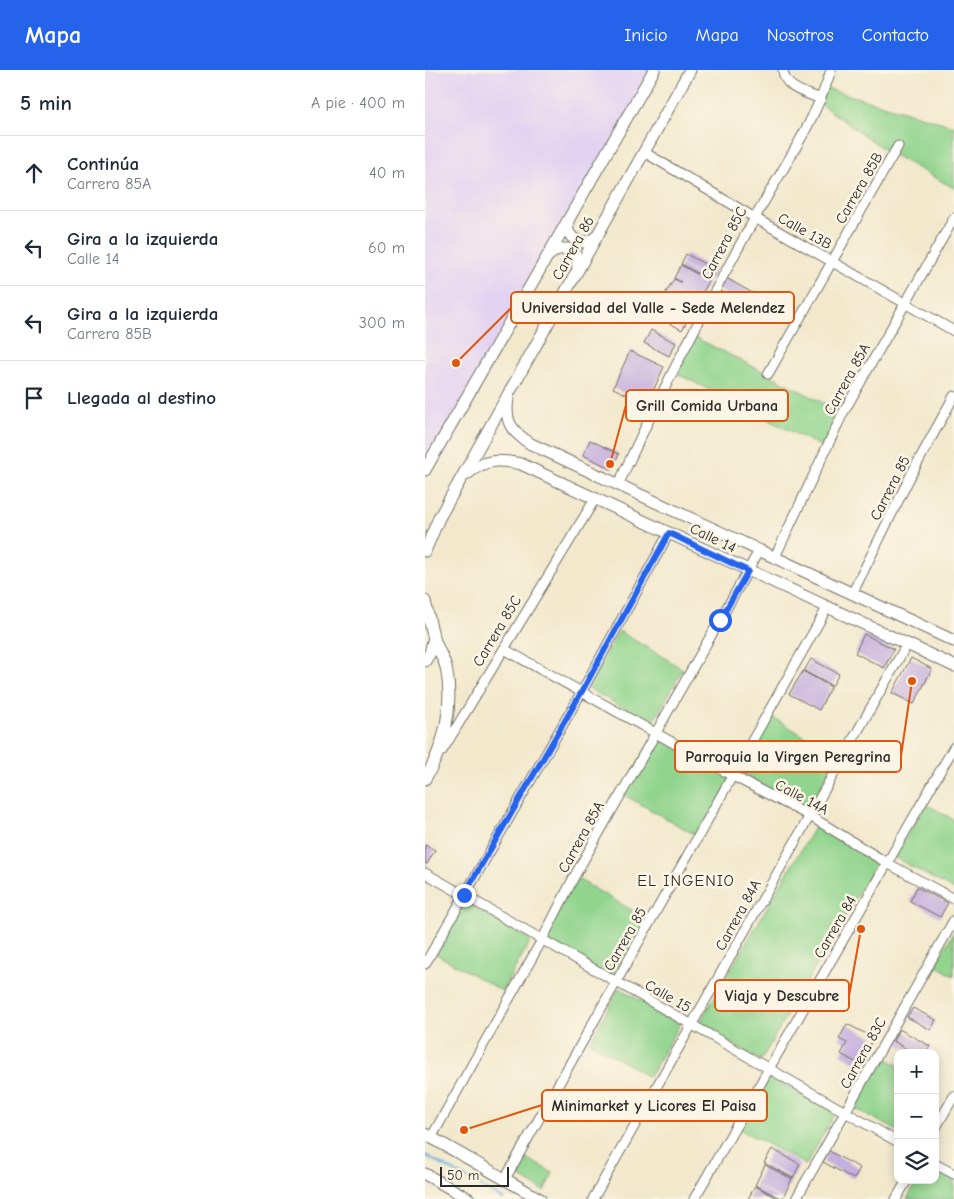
<!DOCTYPE html>
<html lang="es">
<head>
<meta charset="utf-8">
<style>
  :root { --surface:#fff; --page:#f2f2f3; --text:#1f2937; --muted:#747a83; --line:#e0e1e3; --accent:#2563eb }
  body { margin:0; font-family:"Comic Neue",sans-serif; background:var(--page); color:var(--text) }
  .controls { position:absolute; right:15px; bottom:15px; display:grid; overflow:hidden; border-radius:10px; box-shadow:0 2px 12px #0003 }
  .controls button { width:45px; height:45px; display:grid; place-items:center; padding:0; border:0; border-bottom:1px solid var(--line); background:var(--surface); color:var(--text); font:25px sans-serif }
  .scale { position:absolute; left:15px; bottom:12px; width:69px; box-sizing:border-box; padding-left:5px; border:2px solid #2b2b2b; border-top:0; font-size:14px; line-height:18px; white-space:nowrap; color:#2b2b2b; -webkit-text-stroke:4px #fcf5e5; paint-order:stroke }
  .stop { position:absolute; width:15px; height:15px; margin:-11px; border:4px solid #2563eb; border-radius:50%; background:#fff }
  .stop.end { background:#2563eb; border-color:#fff; box-shadow:0 1px 5px #0008 }
  .list { margin:0; padding:0; list-style:none }
  h2 { display:flex; justify-content:space-between; align-items:center; height:65px; margin:0; padding:0 20px; font-size:21px }
  h2 small { font-size:16px; font-weight:400; color:var(--muted) }
  .list li { display:grid; grid-template-columns:32px 1fr auto; gap:15px; align-items:center; box-sizing:border-box; height:75px; padding:0 20px; border-top:1px solid var(--line) }
  .list b { display:block; font-size:19px; white-space:nowrap }
  .list p { margin:0; font-size:16px; white-space:nowrap; color:var(--muted) }
  .list em { font-size:16px; font-style:normal; color:var(--muted) }
  .icon { flex:none; width:28px; height:28px; fill:none; stroke:currentColor; stroke-width:2; stroke-linecap:round; stroke-linejoin:round }
  .map { position:relative; flex:none; width:529px; height:1129px; overflow:hidden }
  header { display:flex; align-items:center; gap:30px; box-sizing:border-box; height:70px; padding:0 25px; background:var(--accent); color:#fff }
  header strong { font-size:24px }
  nav { display:flex; gap:28px; margin-inline-start:auto; font-size:18px }
  main { display:flex }
  aside { flex:1; background:var(--surface) }
  .map>svg:first-child { display:block }
</style>
</head>
<body>
<header>
<strong>Mapa</strong>
<nav><a>Inicio</a><a>Mapa</a><a>Nosotros</a><a>Contacto</a></nav>
</header>
<main>
<aside>
<h2>5 min<small>A pie · 400 m</small></h2>
<ul class="list">
<li><svg class="icon" aria-label="ahead" viewBox="0 0 24 24"><path d="M12 20V5M6 11l6-6 6 6"/></svg><div><b>Continúa</b><p>Carrera 85A</p></div><em>40 m</em></li>
<li><svg class="icon" aria-label="left" viewBox="0 0 24 24"><path d="M17 20v-9H6M10 6l-5 5 5 5"/></svg><div><b>Gira a la izquierda</b><p>Calle 14</p></div><em>60 m</em></li>
<li><svg class="icon" aria-label="left" viewBox="0 0 24 24"><path d="M17 20v-9H6M10 6l-5 5 5 5"/></svg><div><b>Gira a la izquierda</b><p>Carrera 85B</p></div><em>300 m</em></li>
<li><svg class="icon" aria-label="arrive" viewBox="0 0 24 24"><path d="M6 21V4h12l-3 4 3 4H6"/></svg><div><b>Llegada al destino</b></div></li>
</ul>
</aside>
<div class="map">
<svg width="529" height="1129" viewBox="0 0 529 1129">
  <rect width="100%" height="100%" fill="#fcf5e5"/>
  <filter id="ink" filterUnits="userSpaceOnUse"><feTurbulence type="fractalNoise" baseFrequency=".02" numOctaves="2"/><feDisplacementMap in="SourceGraphic" scale="10" xChannelSelector="R" yChannelSelector="G"/><feConvolveMatrix kernelMatrix="1 2 1 2 8 2 1 2 1" color-interpolation-filters="sRGB"/></filter>
  <filter id="wash" filterUnits="userSpaceOnUse"><feTurbulence type="fractalNoise" baseFrequency=".0096" numOctaves="4" result="noise"/><feDisplacementMap in="SourceGraphic" scale="20" xChannelSelector="R" yChannelSelector="G"/><feGaussianBlur stdDeviation="1.12" result="paint"/><feColorMatrix in="noise" values="0 0 0 0 0 0 0 0 0 0 0 0 0 0 0 0 0 1.4 0 .05"/><feComposite in="paint" operator="in"/></filter>
  <g filter="url(#wash)">
    <rect width="100%" height="100%" fill="#f2e9cd"/>
    <path fill="#e3d3f2" d="M0 0H229L0 400Z"/>
    <g fill="#90d48d" stroke="#5e805c">
      <path d="M400 18 529 56V118L463 82 395 34Z"/>
      <path d="M267 266 343 304 418 343 401 379 249 302Z"/>
      <path d="M194 561 258 599 227 654 161 617Z"/>
      <path d="M347 647 413 686 381 742 315 703Z"/>
      <path d="M230 663 308 706 274 767 196 723Z"/>
      <path d="M501 734 529 750V820L469 787Z"/>
      <path d="M390 756 451 793 336 990 273 955Z"/>
      <path d="M149 807 226 851 191 912 117 870Z"/>
      <path d="M40 832 106 870 77 921 11 884Z"/>
      <path d="M529 862V906L510 895Z"/>
      <path d="M194 918 255 954 224 1007 165 972Z"/>
      <path d="M459 987 473 995V1061L429 1038Z"/>
      <path d="M342 1006 411 1042 381 1095 312 1058Z"/>
      <path d="M99 1087 128 1103 119 1121 90 1104Z"/>
      <path d="M510 1100 529 1110V1129H482L493 1110H510Z"/>
    </g>
    <g fill="none" stroke-linecap="round" stroke-linejoin="round">
      <path stroke="#63afdc" stroke-width="2.5" d="M0 1085 78 1129"/>
    </g>
    <g id="blocks">
      <g fill="#c5afde">
        <path d="M261 184 291 200 285 210 256 194Z"/>
        <path d="M256 195 284 211 257 260 228 244 249 209 256 212 249 208Z"/>
        <path d="M301 208 333 226 326 238 294 220Z"/>
        <path d="M226 260 251 273 244 286 219 273Z"/>
        <path d="M205 281 239 297 222 334 188 318Z"/>
        <path d="M165 370 194 384 187 399 158 385Z"/>
        <path d="M439 564 469 579 459 598 430 583Z"/>
        <path d="M486 588 507 599 489 634 467 623Z"/>
        <path d="M386 589 414 604 407 616 379 601Z"/>
        <path d="M378 601 406 617 394 640 364 624Z"/>
        <path d="M0 775 10 780 2 794 0 793Z"/>
        <path d="M492 817 523 833 515 847 485 831Z"/>
        <path d="M488 938 511 950 506 960 482 947Z"/>
        <path d="M422 954 449 968 440 983 438 982 432 993 416 984 422 973 414 969Z"/>
        <path d="M474 959 505 976 501 983H488L468 971Z"/>
        <path d="M347 1079 375 1094 368 1108 339 1093Z"/>
        <path d="M404 1081 435 1098 429 1109 398 1092Z"/>
        <path d="M340 1095 367 1109 357 1129 330 1115Z"/>
        <path d="M330 1116 354 1129H323Z"/>
      </g>
    </g>
  </g>
  <g filter="url(#ink)">
    <use href="#blocks" fill-opacity="0" stroke="#716e64" stroke-width="1"/>
    <g fill="none" stroke-linecap="round" stroke-linejoin="round">
      <defs>
        <g id="minor">
          <path d="M358 0C359 19 382 23 396 29"/>
          <path d="M219 82 330 148 529 261"/>
          <path d="M343 304 473 76"/>
          <path d="M193 415C235 324 281 235 330 148 356 100 390 53 406 0"/>
          <path d="M350 487 418 343 529 148"/>
          <path d="M427 524 487 403 529 326"/>
          <path d="M79 579 308 706 385 746 462 793 529 829"/>
          <path d="M17 681 170 429"/>
          <path d="M0 803 473 1072"/>
          <path d="M0 894 156 623 244 463"/>
          <path d="M510 1059 529 1026"/>
          <path d="M6 1068 117 870 149 807 334 481"/>
          <path d="M510 1094 529 1104"/>
          <path d="M80 1109 402 538"/>
          <path d="M168 1129 482 574"/>
          <path d="M269 1129 529 677"/>
          <path d="M371 1129 529 850"/>
          <path d="M471 1129 482 1110"/>
        </g>
        <g id="tertiary">
          <path d="M143 151C139 169 159 179 172 166"/>
          <path d="M124 185 132 179H144L152 187 153 199"/>
          <path d="M83 328C79 352 87 362 106 374L529 571"/>
          <path d="M0 400 229 0"/>
          <path d="M41 405C59 389 73 389 96 394L529 596"/>
          <path d="M0 481 14 448 265 0"/>
          <path d="M0 531C3 543 5 556 9 568 12 578 18 587 21 597 29 635 20 676 0 709"/>
          <path d="M0 591 5 583 9 567"/>
          <path d="M0 1064 115 1129"/>
          <path d="M0 1104 44 1129"/>
        </g>
      </defs>
      <use href="#minor" stroke="#716e64" stroke-width="11"/>
      <use href="#tertiary" stroke="#716e64" stroke-width="13"/>
      <use href="#minor" stroke="#fff" stroke-width="9"/>
      <use href="#tertiary" stroke="#fff" stroke-width="11"/>
    </g>
  </g>
  <g fill="none" stroke-linecap="round" stroke-linejoin="round" filter="url(#ink)">
    <path stroke="#2563eb" stroke-width="6" d="M39 825 156 623 244 463 323 501 295 550"/>
  </g>
  <g text-anchor="middle" dominant-baseline="central" stroke-width="5" stroke-linejoin="round" paint-order="stroke">
    <g font-size="15" fill="#2b2b2b" stroke="#fcf5e5">
      <text transform="translate(434 118) rotate(-60)">Carrera 85B</text>
      <text transform="translate(380 161) rotate(29)">Calle 13B</text>
      <text transform="translate(299 173) rotate(-62)">Carrera 85C</text>
      <text transform="translate(148 178) rotate(-61)">Carrera 86</text>
      <text transform="translate(422 309) rotate(-61)">Carrera 85A</text>
      <text transform="translate(465 418) rotate(-63)">Carrera 85</text>
      <text transform="translate(288 468) rotate(26)">Calle 14</text>
      <text transform="translate(72 561) rotate(-59)">Carrera 85C</text>
      <text transform="translate(377 727) rotate(28)">Calle 14A</text>
      <text transform="translate(156 767) rotate(-61)">Carrera 85A</text>
      <text transform="translate(313 845) rotate(-61)">Carrera 84A</text>
      <text transform="translate(410 857) rotate(-60)">Carrera 84</text>
      <text transform="translate(200 869) rotate(-60)">Carrera 85</text>
      <text transform="translate(243 926) rotate(30)">Calle 15</text>
      <text transform="translate(438 983) rotate(-61)">Carrera 83C</text>
    </g>
    <g font-size="16" letter-spacing="1" fill="#2b2b2b" stroke="#fcf5e5">
      <text x="261" y="811">EL INGENIO</text>
    </g>
  </g>
  <path fill="none" stroke="#df570e" stroke-width="2" d="M31 293L86 238M185 394L201 335M487 611L476 686M436 859L424 926M39 1060L117 1035"/>
  <g fill="#df570e" stroke="#fcf5e5" stroke-width="2">
    <circle cx="31" cy="293" r="5"/>
    <circle cx="185" cy="394" r="5"/>
    <circle cx="487" cy="611" r="5"/>
    <circle cx="436" cy="859" r="5"/>
    <circle cx="39" cy="1060" r="5"/>
  </g>
  <g fill="#fcf5e5" stroke="#df570e" stroke-width="2">
    <rect x="86" y="222" width="283" height="31" rx="5"/>
    <rect x="201" y="320" width="162" height="31" rx="5"/>
    <rect x="250" y="671" width="226" height="31" rx="5"/>
    <rect x="290" y="910" width="134" height="31" rx="5"/>
    <rect x="117" y="1020" width="225" height="31" rx="5"/>
  </g>
  <g font-size="16" text-anchor="middle" font-weight="bold" fill="#2b2b2b">
    <text x="228" y="243">Universidad del Valle - Sede Melendez</text>
    <text x="282" y="341">Grill Comida Urbana</text>
    <text x="363" y="692">Parroquia la Virgen Peregrina</text>
    <text x="357" y="931">Viaja y Descubre</text>
    <text x="229" y="1041">Minimarket y Licores El Paisa</text>
  </g>
</svg>
<div class="controls">
<button>+</button>
<button>−</button>
<button><svg class="icon" aria-label="layers" viewBox="0 0 24 24"><path d="M12 4l9 5-9 5-9-5zM3 14l9 5 9-5"/></svg></button>
</div>
<div class="scale">50 m</div>
<div class="stop" style="left:295px;top:550px"></div>
<div class="stop end" style="left:39px;top:825px"></div>
</div>
</main>
</body>
</html>
